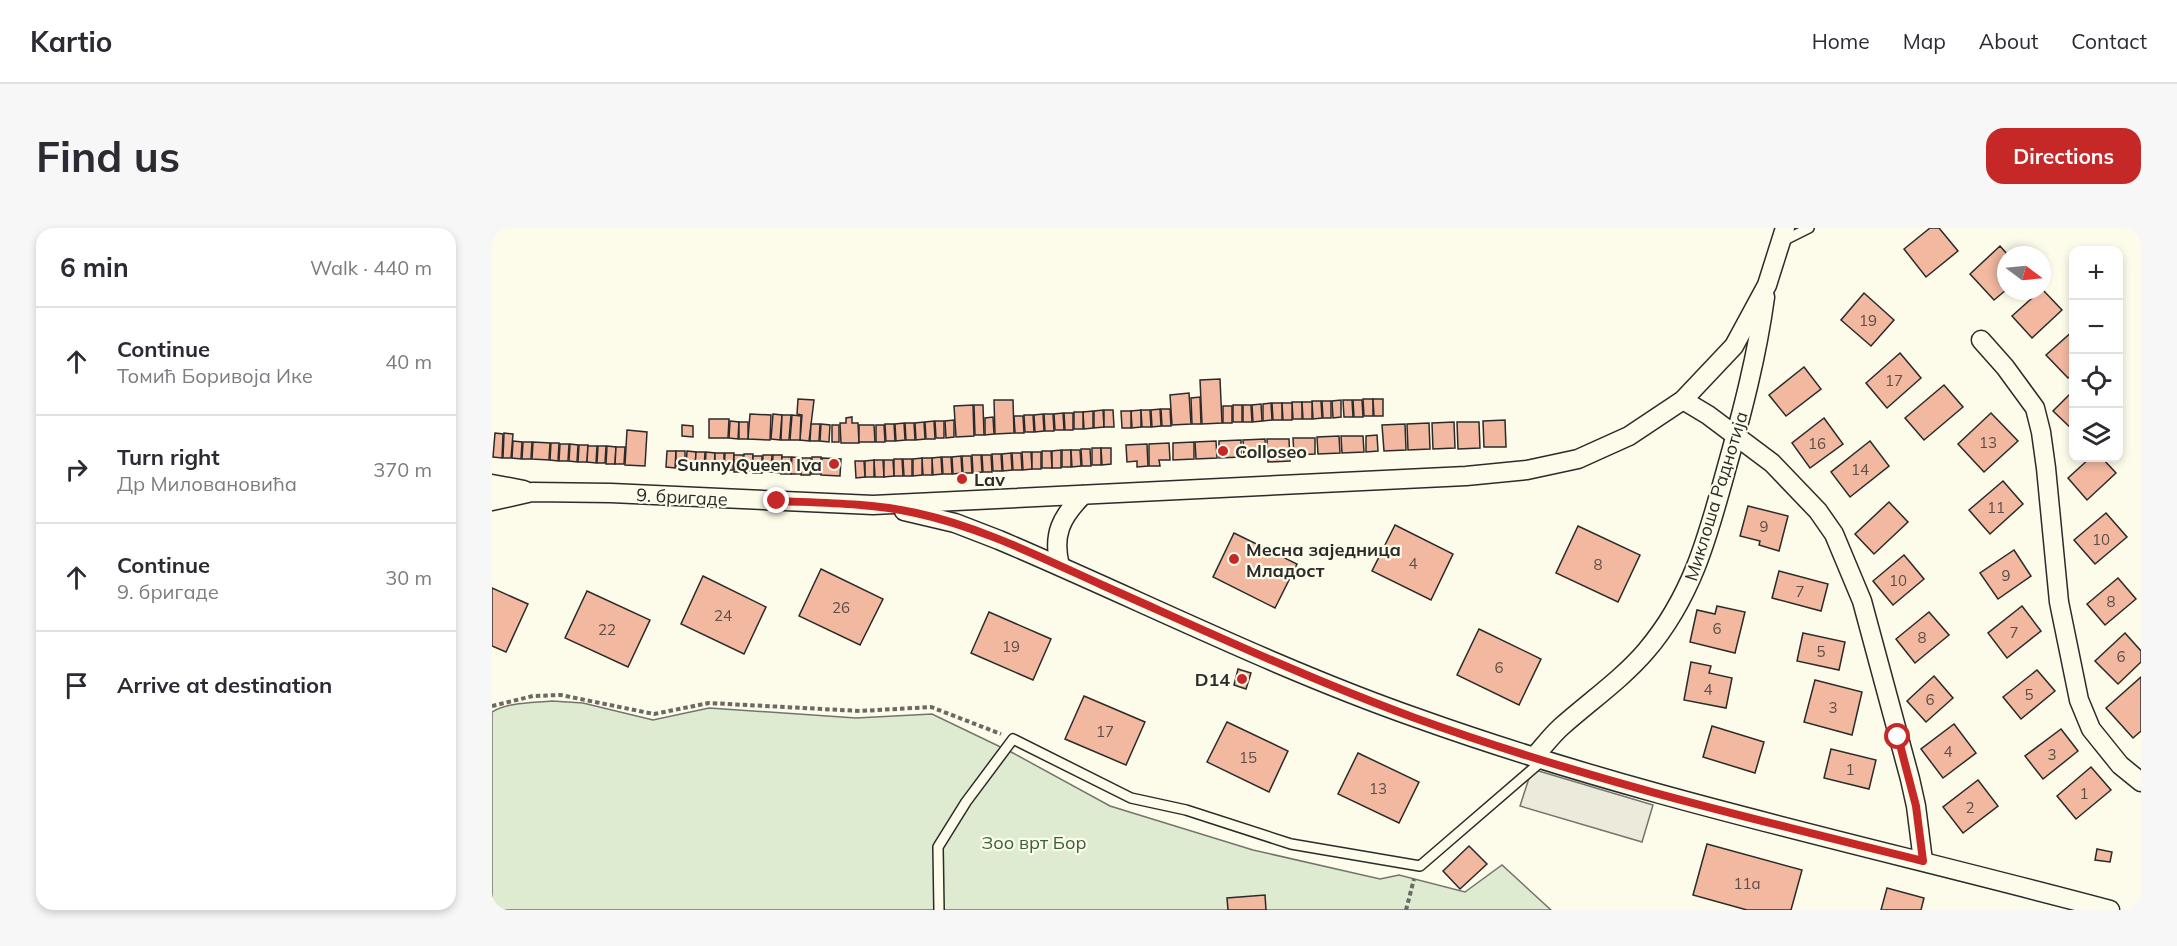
<!DOCTYPE html>
<html lang="en">
<head>
<meta charset="utf-8">
<style>
  :root { --surface:#fff; --page:#f7f7f7; --text:#2b2b33; --muted:#7c7c81; --line:#e1e1e2; --accent:#c62828 }
  body { margin:0; font-family:Mulish,sans-serif; background:var(--page); color:var(--text) }
  .controls { position:absolute; right:18px; top:18px; display:grid; overflow:hidden; border-radius:12px; box-shadow:0 3px 9px #0003 }
  .controls button { width:54px; height:54px; display:grid; place-items:center; padding:0; border:0; border-bottom:2px solid var(--line); background:var(--surface); color:var(--text); font:30px sans-serif }
  .compass { position:absolute; left:1505px; top:18px; width:54px; height:54px; border-radius:50%; background:var(--surface); box-shadow:0 3px 9px #0003; rotate:106deg }
  .stop { position:absolute; width:18px; height:18px; margin:-14px; border:4px solid #c62828; border-radius:50%; background:#fff }
  .stop.end { background:#c62828; border-color:#fff; box-shadow:0 2px 6px #0008 }
  .list { margin:0; padding:0; list-style:none }
  h2 { display:flex; justify-content:space-between; align-items:center; height:78px; margin:0; padding:0 24px; font-size:26px }
  h2 small { font-size:20px; font-weight:400; color:var(--muted) }
  .list li { display:grid; grid-template-columns:39px 1fr auto; gap:18px; align-items:center; box-sizing:border-box; height:108px; padding:0 24px; border-top:2px solid var(--line) }
  .list b { display:block; font-size:22px; white-space:nowrap }
  .list p { margin:0; font-size:20px; white-space:nowrap; color:var(--muted) }
  .list em { font-size:20px; font-style:normal; color:var(--muted) }
  .icon { flex:none; width:33px; height:33px; fill:none; stroke:currentColor; stroke-width:2; stroke-linecap:round; stroke-linejoin:round }
  .map { position:relative; flex:none; width:1649px; height:682px; overflow:hidden; border-radius:18px }
  header { display:flex; align-items:center; gap:36px; box-sizing:border-box; height:84px; padding:0 30px; background:var(--surface); border-bottom:2px solid var(--line) }
  header strong { font-size:28px }
  nav { display:flex; gap:33px; margin-inline-start:auto; font-size:21px }
  .intro { display:flex; align-items:center; justify-content:space-between; box-sizing:border-box; height:144px; padding:0 36px }
  h1 { margin:0; font-size:42px }
  .button { padding:15px 27px; border-radius:18px; background:var(--accent); color:#fff; font-size:21px; font-weight:700 }
  main { display:flex; gap:36px; padding:0 36px }
  aside { flex:1; background:var(--surface); border-radius:18px; box-shadow:0 3px 9px #0003 }
  .map>svg:first-child { display:block }
</style>
</head>
<body>
<header>
<strong>Kartio</strong>
<nav><a>Home</a><a>Map</a><a>About</a><a>Contact</a></nav>
</header>
<div class="intro"><h1>Find us</h1><a class="button">Directions</a></div>
<main>
<aside>
<h2>6 min<small>Walk · 440 m</small></h2>
<ul class="list">
<li><svg class="icon" aria-label="ahead" viewBox="0 0 24 24"><path d="M12 20V5M6 11l6-6 6 6"/></svg><div><b>Continue</b><p>Томић Боривоја Ике</p></div><em>40 m</em></li>
<li><svg class="icon" aria-label="right" viewBox="0 0 24 24"><path d="M7 20v-9h11M14 6l5 5-5 5"/></svg><div><b>Turn right</b><p>Др Миловановића</p></div><em>370 m</em></li>
<li><svg class="icon" aria-label="ahead" viewBox="0 0 24 24"><path d="M12 20V5M6 11l6-6 6 6"/></svg><div><b>Continue</b><p>9. бригаде</p></div><em>30 m</em></li>
<li><svg class="icon" aria-label="arrive" viewBox="0 0 24 24"><path d="M6 21V4h12l-3 4 3 4H6"/></svg><div><b>Arrive at destination</b></div></li>
</ul>
</aside>
<div class="map">
<svg width="1649" height="682" viewBox="0 0 1649 682">
  <rect width="100%" height="100%" fill="#fdfbea"/>
  <path fill="#deebd1" stroke="#74746e" stroke-width="1.5" d="M60 473 91 475 161 492 217 480 364 490 440 486 521 525 618 578 761 622 888 651 907 647 973 664 1010 637 1059 682H0V484C17 474 41 475 60 473Z"/>
  <path fill="#eceadb" stroke="#74746e" stroke-width="1.5" d="M1040 541 1161 577 1150 614 1028 578Z"/>
  <g fill="#f2b8a0" stroke="#2b2b2b" stroke-width="1.5">
    <path d="M1438 0H1447L1466 23 1434 49 1412 21Z"/>
    <path d="M1508 18 1516 27H1514V62L1502 72 1478 46Z"/>
    <path d="M1550 61 1570 82 1540 110 1520 88Z"/>
    <path d="M1372 65 1402 92 1379 118 1349 92Z"/>
    <path d="M1582 102V145L1576 150 1554 127Z"/>
    <path d="M1408 125 1429 150 1395 180 1374 155Z"/>
    <path d="M1312 139 1329 161 1294 188 1277 167Z"/>
    <path d="M728 151 730 195 710 196 708 152Z"/>
    <path d="M1452 157 1471 179 1432 212 1413 190Z"/>
    <path d="M1582 162V203L1561 183Z"/>
    <path d="M697 165 699 196 680 197 678 167Z"/>
    <path d="M708 169 709 196H700L699 170Z"/>
    <path d="M306 171 322 172 317 213 308 212 310 187 305 186Z"/>
    <path d="M871 171H881V188H872Z"/>
    <path d="M881 171H891V188H882Z"/>
    <path d="M502 172H521L522 205 503 206Z"/>
    <path d="M849 172V189L841 190 840 173Z"/>
    <path d="M851 172H860L861 189H852Z"/>
    <path d="M861 172H870L871 189H862Z"/>
    <path d="M820 173H829L830 190 821 191Z"/>
    <path d="M830 173H839V190H831Z"/>
    <path d="M800 174H810V191H801Z"/>
    <path d="M810 174H820V191H811Z"/>
    <path d="M779 175 780 192 771 193V176Z"/>
    <path d="M780 175H790V192H781Z"/>
    <path d="M790 175H800V192H791Z"/>
    <path d="M769 176 770 193 761 194 760 177Z"/>
    <path d="M481 177 482 208 464 209 462 178Z"/>
    <path d="M482 177H491L492 207H483Z"/>
    <rect x="741" y="177" width="9" height="17"/>
    <path d="M751 177H759L760 194H751Z"/>
    <rect x="731" y="178" width="9" height="17"/>
    <path d="M668 181 669 198 660 199 659 182Z"/>
    <path d="M669 181H678L679 198H670Z"/>
    <path d="M611 182 612 199 602 200V183Z"/>
    <path d="M612 182H621L622 199H612Z"/>
    <path d="M649 182V199L640 200 639 183Z"/>
    <path d="M649 182H658L659 199H650Z"/>
    <path d="M601 183V200L592 201 591 184Z"/>
    <path d="M629 183H639V200H630Z"/>
    <rect x="582" y="184" width="9" height="17"/>
    <path d="M571 185 572 202H563L562 186Z"/>
    <path d="M572 185H581V202H573Z"/>
    <path d="M1499 185 1526 213 1492 244 1466 216Z"/>
    <path d="M258 186 279 187 278 212 256 211Z"/>
    <path d="M281 186 290 187 288 212 279 211Z"/>
    <path d="M551 186 552 203 543 204 542 187Z"/>
    <path d="M552 186H561L562 203H553Z"/>
    <path d="M290 187H299L297 212H289Z"/>
    <path d="M300 187 309 188 308 212H298Z"/>
    <path d="M532 187H541L542 204H533Z"/>
    <path d="M522 188H531L532 205H523Z"/>
    <path d="M360 189V195H366L367 215H349L348 195H354V190Z"/>
    <path d="M501 189 502 206 493 207V190Z"/>
    <path d="M1332 190 1351 216 1318 240 1300 215Z"/>
    <path d="M217 191H237L236 210H217Z"/>
    <path d="M462 192V209L454 210 453 193Z"/>
    <path d="M1013 192 1014 219H992L991 193Z"/>
    <path d="M238 193 247 194 246 211 237 210Z"/>
    <path d="M442 193 443 211H434L433 194Z"/>
    <path d="M443 193H452V210H444Z"/>
    <rect x="247" y="194" width="9" height="17"/>
    <path d="M432 194 433 211 424 212 423 195Z"/>
    <path d="M962 194 963 220 941 221 940 195Z"/>
    <path d="M965 194H987L988 220 966 221Z"/>
    <path d="M412 195 413 212 404 213 403 196Z"/>
    <path d="M413 195H422L423 212H414Z"/>
    <path d="M937 195 938 221 916 222 915 196Z"/>
    <path d="M319 196H328L327 213H318Z"/>
    <path d="M329 196 338 197 337 214 328 213Z"/>
    <path d="M393 196H402L403 213H394Z"/>
    <path d="M913 196 914 222 892 223 890 197Z"/>
    <path d="M190 197 201 198V209L190 208Z"/>
    <rect x="340" y="197" width="7" height="17"/>
    <path d="M367 197H382L383 214H367Z"/>
    <path d="M384 197H392L393 214H384Z"/>
    <path d="M135 202 155 204 153 238 133 237Z"/>
    <path d="M3 205 11 206 10 230 1 229Z"/>
    <path d="M12 205 21 206 19 230H11Z"/>
    <path d="M885 207 886 223 874 224V208Z"/>
    <path d="M847 208 848 225 826 226 825 209Z"/>
    <path d="M849 208H871L872 224 850 225Z"/>
    <path d="M801 210H823V226L802 227Z"/>
    <path d="M773 211 774 228 752 229 751 212Z"/>
    <path d="M775 211H797L798 233 776 234Z"/>
    <path d="M749 212V229L727 230V213Z"/>
    <path d="M21 213 30 214 29 231 20 230Z"/>
    <path d="M724 213 725 230 704 231 703 214Z"/>
    <path d="M1378 213 1397 238 1358 269 1339 244Z"/>
    <path d="M31 214H40L39 231H30Z"/>
    <path d="M41 214 58 215 57 232 40 231Z"/>
    <path d="M702 214V231L681 232V215Z"/>
    <path d="M59 215H67L66 233 58 232Z"/>
    <path d="M677 215 678 232H667L668 238H657V216Z"/>
    <path d="M68 216H77L76 233H67Z"/>
    <path d="M78 216 86 217 85 234 77 233Z"/>
    <path d="M655 216 656 238 645 239V233L635 234 634 217Z"/>
    <path d="M87 217H96L95 234H86Z"/>
    <path d="M96 218H105L104 235 95 234Z"/>
    <path d="M106 218H114L113 235H105Z"/>
    <path d="M115 218 124 219 123 236H114Z"/>
    <path d="M124 219H133L132 236H123Z"/>
    <rect x="600" y="220" width="9" height="17"/>
    <path d="M609 220H619V236L610 237Z"/>
    <path d="M589 221H598L599 238H590Z"/>
    <path d="M569 222V240H560V223Z"/>
    <rect x="570" y="222" width="9" height="17"/>
    <path d="M579 222H588L589 238 580 239Z"/>
    <path d="M175 223H184L183 240 174 239Z"/>
    <rect x="184" y="223" width="9" height="17"/>
    <path d="M195 223 204 224 203 241 194 240Z"/>
    <path d="M550 223H559L560 240H550Z"/>
    <path d="M204 224H213L212 241H203Z"/>
    <path d="M214 224 223 225 222 242 213 241Z"/>
    <path d="M530 224H539L540 241 531 242Z"/>
    <rect x="540" y="224" width="9" height="17"/>
    <rect x="223" y="225" width="9" height="17"/>
    <path d="M233 225H242L241 242H232Z"/>
    <path d="M519 225 520 242 511 243 510 226Z"/>
    <path d="M520 225H529L530 242H521Z"/>
    <path d="M252 226H261L260 243H251Z"/>
    <path d="M500 226H509L510 243H501Z"/>
    <rect x="242" y="227" width="9" height="17"/>
    <path d="M271 227H280L279 244H270Z"/>
    <path d="M281 227H290L289 245 280 244Z"/>
    <path d="M480 227H489L490 244 481 245Z"/>
    <path d="M490 227H499L500 244H491Z"/>
    <rect x="261" y="228" width="9" height="17"/>
    <path d="M469 228 470 245 461 246 460 229Z"/>
    <path d="M470 228H479L480 245H471Z"/>
    <path d="M290 229H299V246H289Z"/>
    <path d="M300 229 309 230 308 246H299Z"/>
    <path d="M320 229H329L328 246H319Z"/>
    <path d="M449 229 450 246 441 247 440 230Z"/>
    <path d="M450 229H459L460 246H451Z"/>
    <path d="M310 230H319L318 247H309Z"/>
    <path d="M330 230 349 231 348 248 329 247Z"/>
    <path d="M430 230H440V247H431Z"/>
    <path d="M430 230V247L421 248V231Z"/>
    <path d="M1598 230H1610L1624 245 1595 272 1576 250Z"/>
    <path d="M402 231H410L411 248H402Z"/>
    <path d="M411 231H420V248H412Z"/>
    <path d="M382 232H391L392 249H383Z"/>
    <path d="M382 232V249H373V233Z"/>
    <path d="M392 232H401L402 248 392 249Z"/>
    <path d="M363 233H372L373 249 364 250Z"/>
    <path d="M1511 253 1531 276 1498 306 1477 282Z"/>
    <path d="M1397 274 1416 294 1382 326 1363 306Z"/>
    <path d="M1256 278 1296 288 1287 323 1267 317 1268 313 1248 308Z"/>
    <path d="M1614 285 1635 309 1603 336 1582 312Z"/>
    <path d="M903 297 961 326 939 372 880 343Z"/>
    <path d="M1086 298 1148 327 1126 374 1064 345Z"/>
    <path d="M742 305 805 336 783 380 721 349Z"/>
    <path d="M1522 322 1539 348 1506 371 1488 345Z"/>
    <path d="M1412 327 1432 351 1401 377 1381 353Z"/>
    <path d="M329 341 391 371 368 417 307 388Z"/>
    <path d="M1287 343 1336 356 1329 383 1280 370Z"/>
    <path d="M211 348 274 379 252 426 189 396Z"/>
    <path d="M1626 350 1644 371 1613 397 1595 376Z"/>
    <path d="M0 360 36 376 14 424 0 418Z"/>
    <path d="M95 363 158 392 136 439 73 410Z"/>
    <path d="M1225 378 1253 384 1243 425 1198 414 1205 382 1223 386Z"/>
    <path d="M1530 378 1549 403 1515 430 1496 405Z"/>
    <path d="M497 384 559 411 541 452 479 425Z"/>
    <path d="M1437 384 1457 407 1423 435 1404 411Z"/>
    <path d="M987 401 1049 431 1027 477 965 447Z"/>
    <path d="M1311 405 1353 414 1347 442 1305 433Z"/>
    <path d="M1633 405 1649 423V434L1626 456 1603 433Z"/>
    <path d="M1199 434 1219 438 1217 445 1240 450 1234 480 1192 472Z"/>
    <path d="M746 441 759 445 754 461 742 457Z"/>
    <path d="M1545 442 1563 463 1529 491 1511 469Z"/>
    <path d="M1442 448 1461 470 1434 494 1415 473Z"/>
    <path d="M1649 449V503L1641 510 1614 480Z"/>
    <path d="M1323 452 1370 464 1360 507 1312 494Z"/>
    <path d="M592 468 653 494 634 537 573 511Z"/>
    <path d="M735 494 796 523 777 564 715 534Z"/>
    <path d="M1462 496 1484 525 1451 550 1429 521Z"/>
    <path d="M1220 498 1272 514 1263 545 1211 529Z"/>
    <path d="M1569 501 1586 523 1551 551 1533 528Z"/>
    <path d="M1339 521 1384 532 1377 561 1332 550Z"/>
    <path d="M866 525 927 554 907 595 846 566Z"/>
    <path d="M1599 539 1619 562 1584 591 1565 568Z"/>
    <path d="M1486 552 1506 578 1471 605 1451 579Z"/>
    <path d="M1215 616 1310 642 1299 682H1255L1201 667Z"/>
    <path d="M977 618 995 636 968 661 951 643Z"/>
    <path d="M1605 621 1620 624 1618 634 1603 632Z"/>
    <path d="M1395 660 1432 670 1429 682H1389Z"/>
    <path d="M773 667 774 682H736L735 670Z"/>
  </g>
  <g fill="none" stroke-linecap="round" stroke-linejoin="round">
    <defs>
      <g id="lane">
        <path d="M1291 13 1317 0"/>
        <path d="M447 682 446 619 474 574 521 511 639 570 694 582 799 616 928 638 1051 532"/>
      </g>
      <g id="street">
        <path d="M1489 112 1513 139 1543 180 1549 204 1554 240 1567 374 1587 472 1599 501 1628 537 1649 554"/>
        <path d="M1191 172 1216 187 1280 235 1326 283 1342 306 1370 373 1418 551 1424 578 1431 633"/>
        <path d="M0 256 32 262"/>
        <path d="M0 273 40 264 119 265 381 277 974 248 1035 242 1086 231 1137 208 1191 172 1242 118 1275 57 1293 0"/>
        <path d="M412 283 463 295 507 312C646 371 782 440 925 490 1151 571 1387 620 1618 682"/>
        <path d="M568 338C560 307 569 289 591 267"/>
        <path d="M1042 529C1051 519 1059 508 1069 499 1097 474 1130 451 1154 423 1200 369 1216 308 1234 242 1250 185 1265 128 1273 69"/>
      </g>
    </defs>
    <use href="#lane" stroke="#2b2b2b" stroke-width="12"/>
    <use href="#street" stroke="#2b2b2b" stroke-width="21"/>
    <g stroke="#6a6964" stroke-width="4" stroke-dasharray="4.5 3" stroke-linecap="butt">
      <path d="M0 478 41 468 69 467 162 486 217 475 368 483 439 479 509 506"/>
      <path d="M914 682 922 651"/>
    </g>
    <use href="#lane" stroke="#fdfbea" stroke-width="9"/>
    <use href="#street" stroke="#fdfbea" stroke-width="18"/>
  </g>
  <g fill="none" stroke-linecap="round" stroke-linejoin="round">
    <path stroke="#c62828" stroke-width="8" d="M285 273C332 275 378 275 424 285 489 299 550 330 610 357 714 403 817 451 923 490 1089 550 1261 591 1431 633L1424 578 1406 509"/>
  </g>
  <g fill="#c62828" stroke="#fdfbea" stroke-width="2">
    <circle cx="731" cy="223" r="6"/>
    <circle cx="342" cy="236" r="6"/>
    <circle cx="470" cy="251" r="6"/>
    <circle cx="742" cy="331" r="6"/>
    <circle cx="750" cy="451" r="6"/>
  </g>
  <g text-anchor="middle" dominant-baseline="central" stroke-width="4.5" stroke-linejoin="round" paint-order="stroke">
    <g font-size="15" fill="#5d4e48">
      <text x="1376" y="92">19</text>
      <text x="1402" y="152">17</text>
      <text x="1496" y="214">13</text>
      <text x="1325" y="215">16</text>
      <text x="1368" y="241">14</text>
      <text x="1504" y="279">11</text>
      <text x="1272" y="298">9</text>
      <text x="1609" y="311">10</text>
      <text x="921" y="335">4</text>
      <text x="1106" y="336">8</text>
      <text x="1514" y="347">9</text>
      <text x="1406" y="352">10</text>
      <text x="1308" y="363">7</text>
      <text x="1619" y="373">8</text>
      <text x="349" y="379">26</text>
      <text x="231" y="387">24</text>
      <text x="1225" y="400">6</text>
      <text x="115" y="401">22</text>
      <text x="1522" y="404">7</text>
      <text x="1430" y="409">8</text>
      <text x="519" y="418">19</text>
      <text x="1329" y="423">5</text>
      <text x="1629" y="428">6</text>
      <text x="1007" y="439">6</text>
      <text x="1216" y="461">4</text>
      <text x="1537" y="466">5</text>
      <text x="1438" y="471">6</text>
      <text x="1341" y="479">3</text>
      <text x="613" y="503">17</text>
      <text x="1456" y="523">4</text>
      <text x="1560" y="526">3</text>
      <text x="756" y="529">15</text>
      <text x="1358" y="541">1</text>
      <text x="886" y="560">13</text>
      <text x="1592" y="565">1</text>
      <text x="1478" y="579">2</text>
      <text x="1255" y="655">11a</text>
    </g>
    <g font-size="18" font-weight="bold" fill="#2b2b2b" stroke="#fdfbea" text-anchor="start">
      <text x="743" y="223">Colloseo</text>
      <text x="330" y="236" text-anchor="end">Sunny Queen Iva</text>
      <text x="482" y="251">Lav</text>
      <text x="754" y="321">Месна заједница<tspan x="754" dy="21">Младост</tspan></text>
      <text x="738" y="451" text-anchor="end">D14</text>
    </g>
    <g font-size="18" fill="#2b2b2b" stroke="#fdfbea">
      <text transform="translate(1224 268) rotate(-73)">Миклоша Раднотија</text>
      <text transform="translate(190 269) rotate(3)">9. бригаде</text>
    </g>
    <g font-size="18" fill="#34623c" stroke="#fdfbea">
      <text x="542" y="614">Зоо врт Бор</text>
    </g>
  </g>
</svg>
<div class="controls">
<button>+</button>
<button>−</button>
<button><svg class="icon" aria-label="locate" viewBox="0 0 24 24"><circle cx="12" cy="12" r="6"/><path d="M12 2v4M12 18v4M2 12h4M18 12h4"/></svg></button>
<button><svg class="icon" aria-label="layers" viewBox="0 0 24 24"><path d="M12 4l9 5-9 5-9-5zM3 14l9 5 9-5"/></svg></button>
</div>
<svg class="compass" viewBox="-18 -18 36 36"><path d="M0-13l5 13h-10z" fill="#e53935"/><path d="M0 13l5-13h-10z" fill="#7c7c81"/></svg>
<div class="stop" style="left:1406px;top:509px"></div>
<div class="stop end" style="left:285px;top:273px"></div>
</div>
</main>
</body>
</html>
